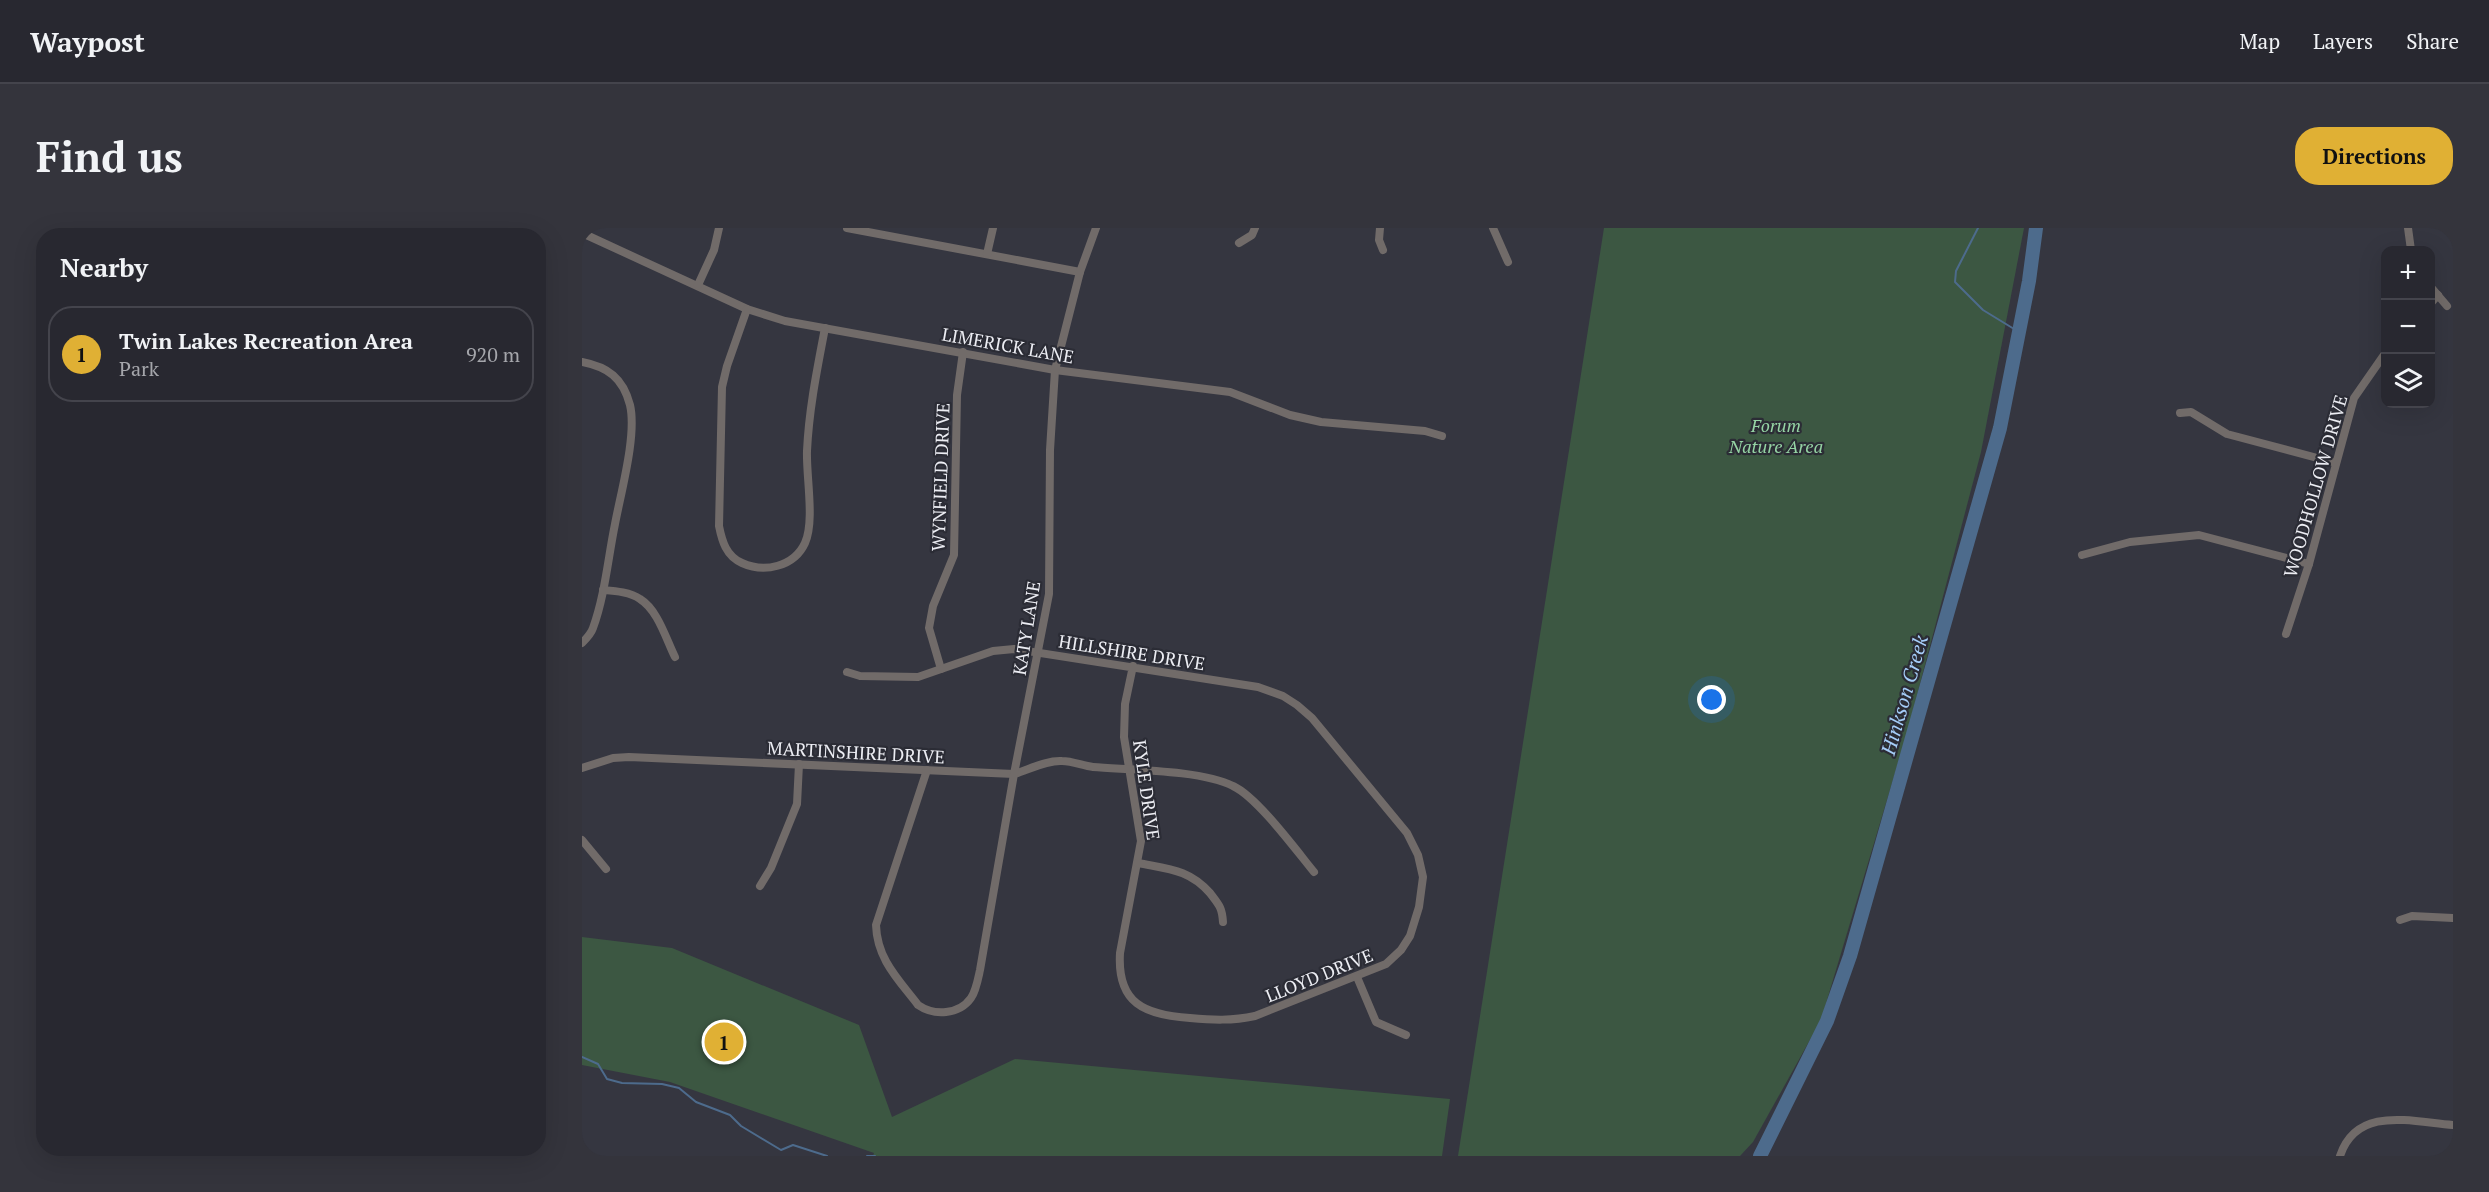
<!DOCTYPE html>
<html lang="en">
<head>
<meta charset="utf-8">
<style>
  :root { --surface:#282830; --page:#34343c; --text:#f1f3f6; --muted:#a5a6ab; --line:#44444c; --accent:#e0b034 }
  body { margin:0; font-family:"PT Serif",serif; background:var(--page); color:var(--text) }
  .controls { position:absolute; right:18px; top:18px; display:grid; overflow:hidden; border-radius:12px; box-shadow:0 6px 24px #0002 }
  .controls button { width:54px; height:54px; display:grid; place-items:center; padding:0; border:0; border-bottom:2px solid var(--line); background:var(--surface); color:var(--text); font:30px sans-serif }
  .you { position:absolute; left:1130px; top:472px; width:21px; height:21px; margin:-15px; border:4px solid #fff; border-radius:50%; background:#1a73e8; box-shadow:0 0 0 9px #1a73e833 }
  .badge { display:grid; place-items:center; width:39px; height:39px; border-radius:50%; background:var(--accent); color:#111; font-size:20px; font-weight:700 }
  .pin { position:absolute; translate:-50% -50%; border:3px solid #fff; box-shadow:0 2px 6px #0006 }
  .list { margin:0; padding:0; list-style:none }
  h2 { display:flex; justify-content:space-between; align-items:center; height:78px; margin:0; padding:0 24px; font-size:26px }
  h2 small { font-size:20px; font-weight:400; color:var(--muted) }
  .list li { display:grid; grid-template-columns:39px 1fr auto; gap:18px; align-items:center; box-sizing:border-box; height:96px; margin:0 12px 12px; padding:0 12px; border:2px solid var(--line); border-radius:24px }
  .list b { display:block; font-size:22px; white-space:nowrap }
  .list p { margin:0; font-size:20px; white-space:nowrap; color:var(--muted) }
  .list em { font-size:20px; font-style:normal; color:var(--muted) }
  .icon { flex:none; width:33px; height:33px; fill:none; stroke:currentColor; stroke-width:2; stroke-linecap:round; stroke-linejoin:round }
  .map { position:relative; flex:none; width:1871px; height:928px; overflow:hidden; border-radius:24px }
  header { display:flex; align-items:center; gap:36px; box-sizing:border-box; height:84px; padding:0 30px; background:var(--surface); border-bottom:2px solid var(--line) }
  header strong { font-size:28px }
  nav { display:flex; gap:33px; margin-inline-start:auto; font-size:21px }
  .intro { display:flex; align-items:center; justify-content:space-between; box-sizing:border-box; height:144px; padding:0 36px }
  h1 { margin:0; font-size:42px }
  .button { padding:15px 27px; border-radius:24px; background:var(--accent); color:#111; font-size:21px; font-weight:700 }
  main { display:flex; gap:36px; padding:0 36px }
  aside { flex:1; background:var(--surface); border-radius:24px; box-shadow:0 6px 24px #0002 }
  .map>svg:first-child { display:block }
</style>
</head>
<body>
<header>
<strong>Waypost</strong>
<nav><a>Map</a><a>Layers</a><a>Share</a></nav>
</header>
<div class="intro"><h1>Find us</h1><a class="button">Directions</a></div>
<main>
<aside>
<h2>Nearby<small></small></h2>
<ul class="list">
<li><span class="badge">1</span><div><b>Twin Lakes Recreation Area</b><p>Park</p></div><em>920 m</em></li>
</ul>
</aside>
<div class="map">
<svg width="1871" height="928" viewBox="0 0 1871 928">
  <rect width="100%" height="100%" fill="#353640"/>
  <g fill="#3c5742">
    <path d="M1022 0H1442L1399 224 1325 505 1239 792 1171 914 1158 928H876Z"/>
    <path d="M0 709 90 720 277 797 310 889 433 831 868 871 860 928H291L292 925 88 854 0 837Z"/>
  </g>
  <g fill="none" stroke-linecap="round" stroke-linejoin="round">
    <g stroke="#4d6b8c" stroke-width="2">
      <path d="M1396 0 1374 43 1373 54 1401 82 1437 104"/>
      <path d="M0 829 16 836 25 851 40 855 80 856 97 860 114 874 148 887 159 898 199 922 211 917 245 928"/>
      <path d="M285 928H293"/>
    </g>
    <path stroke="#4d6b8c" stroke-width="14" d="M1178 928 1245 793 1268 728 1418 200 1447 53 1454 0"/>
    <g stroke="#716b69" stroke-width="8">
      <path d="M265 0 498 44"/>
      <path d="M798 0 797 12 801 22"/>
      <path d="M911 0 926 34"/>
      <path d="M1826 0 1829 22"/>
      <path d="M0 5 165 81 203 93 473 142 648 164 708 187 739 194 843 203 860 208"/>
      <path d="M657 15 670 7 673 0"/>
      <path d="M405 26 411 0"/>
      <path d="M116 57 132 22 137 0"/>
      <path d="M1848 58 1865 78"/>
      <path d="M1848 76 1856 67"/>
      <path d="M165 81 145 138 140 159 137 298C140 313 144 328 160 335 182 345 212 339 223 315 233 293 224 248 225 223 227 181 235 142 243 100"/>
      <path d="M0 134C26 139 41 150 48 177 55 207 39 264 33 296 26 330 23 367 11 400 9 406 4 411 0 415"/>
      <path d="M1598 185 1609 184 1645 206 1754 235"/>
      <path d="M1500 327 1548 314 1617 307 1727 336"/>
      <path d="M21 362C33 363 48 364 58 371 76 382 84 411 93 429"/>
      <path d="M1704 406 1727 336 1772 170 1804 124"/>
      <path d="M359 441 347 400 351 378 372 327 375 167 381 124"/>
      <path d="M265 444 278 448 336 449 411 423 432 421 676 459 701 468 715 477 730 490 825 605 836 627 841 649 837 679 828 708 819 722 804 736 673 788C650 793 630 792 608 790 562 787 535 775 538 725L559 613 542 509 543 476 551 438"/>
      <path d="M0 540 31 530 47 529 432 546C446 542 464 532 480 533 491 533 501 538 511 539 548 542 620 542 651 558 675 569 714 622 732 644"/>
      <path d="M345 542 294 697C295 731 316 751 336 777 352 788 377 787 389 770 394 763 396 751 398 742L432 546 467 366 468 222 473 142 498 44 514 0"/>
      <path d="M0 612 24 641"/>
      <path d="M556 635C586 641 607 641 628 665 637 677 640 679 641 694"/>
      <path d="M178 658 189 640 215 576 217 536"/>
      <path d="M1818 692 1830 688 1871 690"/>
      <path d="M775 749 794 794 824 807"/>
      <path d="M1758 928C1775 877 1830 894 1871 897"/>
    </g>
  </g>
  <g text-anchor="middle" dominant-baseline="central" stroke-width="4.5" stroke-linejoin="round" paint-order="stroke">
    <g font-size="18" fill="#ecedf3" stroke="#2b2c35">
      <text transform="translate(426 117) rotate(10)">LIMERICK LANE</text>
      <text transform="translate(358 249) rotate(-88)">WYNFIELD DRIVE</text>
      <text transform="translate(1733 258) rotate(-74)">WOODHOLLOW DRIVE</text>
      <text transform="translate(444 400) rotate(-81)">KATY LANE</text>
      <text transform="translate(550 424) rotate(9)">HILLSHIRE DRIVE</text>
      <text transform="translate(274 524) rotate(3)">MARTINSHIRE DRIVE</text>
      <text transform="translate(565 562) rotate(82)">KYLE DRIVE</text>
      <text transform="translate(737 747) rotate(-22)">LLOYD DRIVE</text>
    </g>
    <g font-size="18" font-style="italic" fill="#95d4a4" stroke="#2b2c35">
      <text x="1194" y="197">Forum<tspan x="1194" dy="21">Nature Area</tspan></text>
    </g>
    <g font-size="20" font-style="italic" fill="#a5cdf8" stroke="#2b2c35">
      <text transform="translate(1322 467) rotate(-74)">Hinkson Creek</text>
    </g>
  </g>
</svg>
<div class="controls">
<button>+</button>
<button>−</button>
<button><svg class="icon" aria-label="layers" viewBox="0 0 24 24"><path d="M12 4l9 5-9 5-9-5zM3 14l9 5 9-5"/></svg></button>
</div>
<div class="you"></div>
<div class="pin badge" style="left:142px;top:814px">1</div>
</div>
</main>
</body>
</html>
